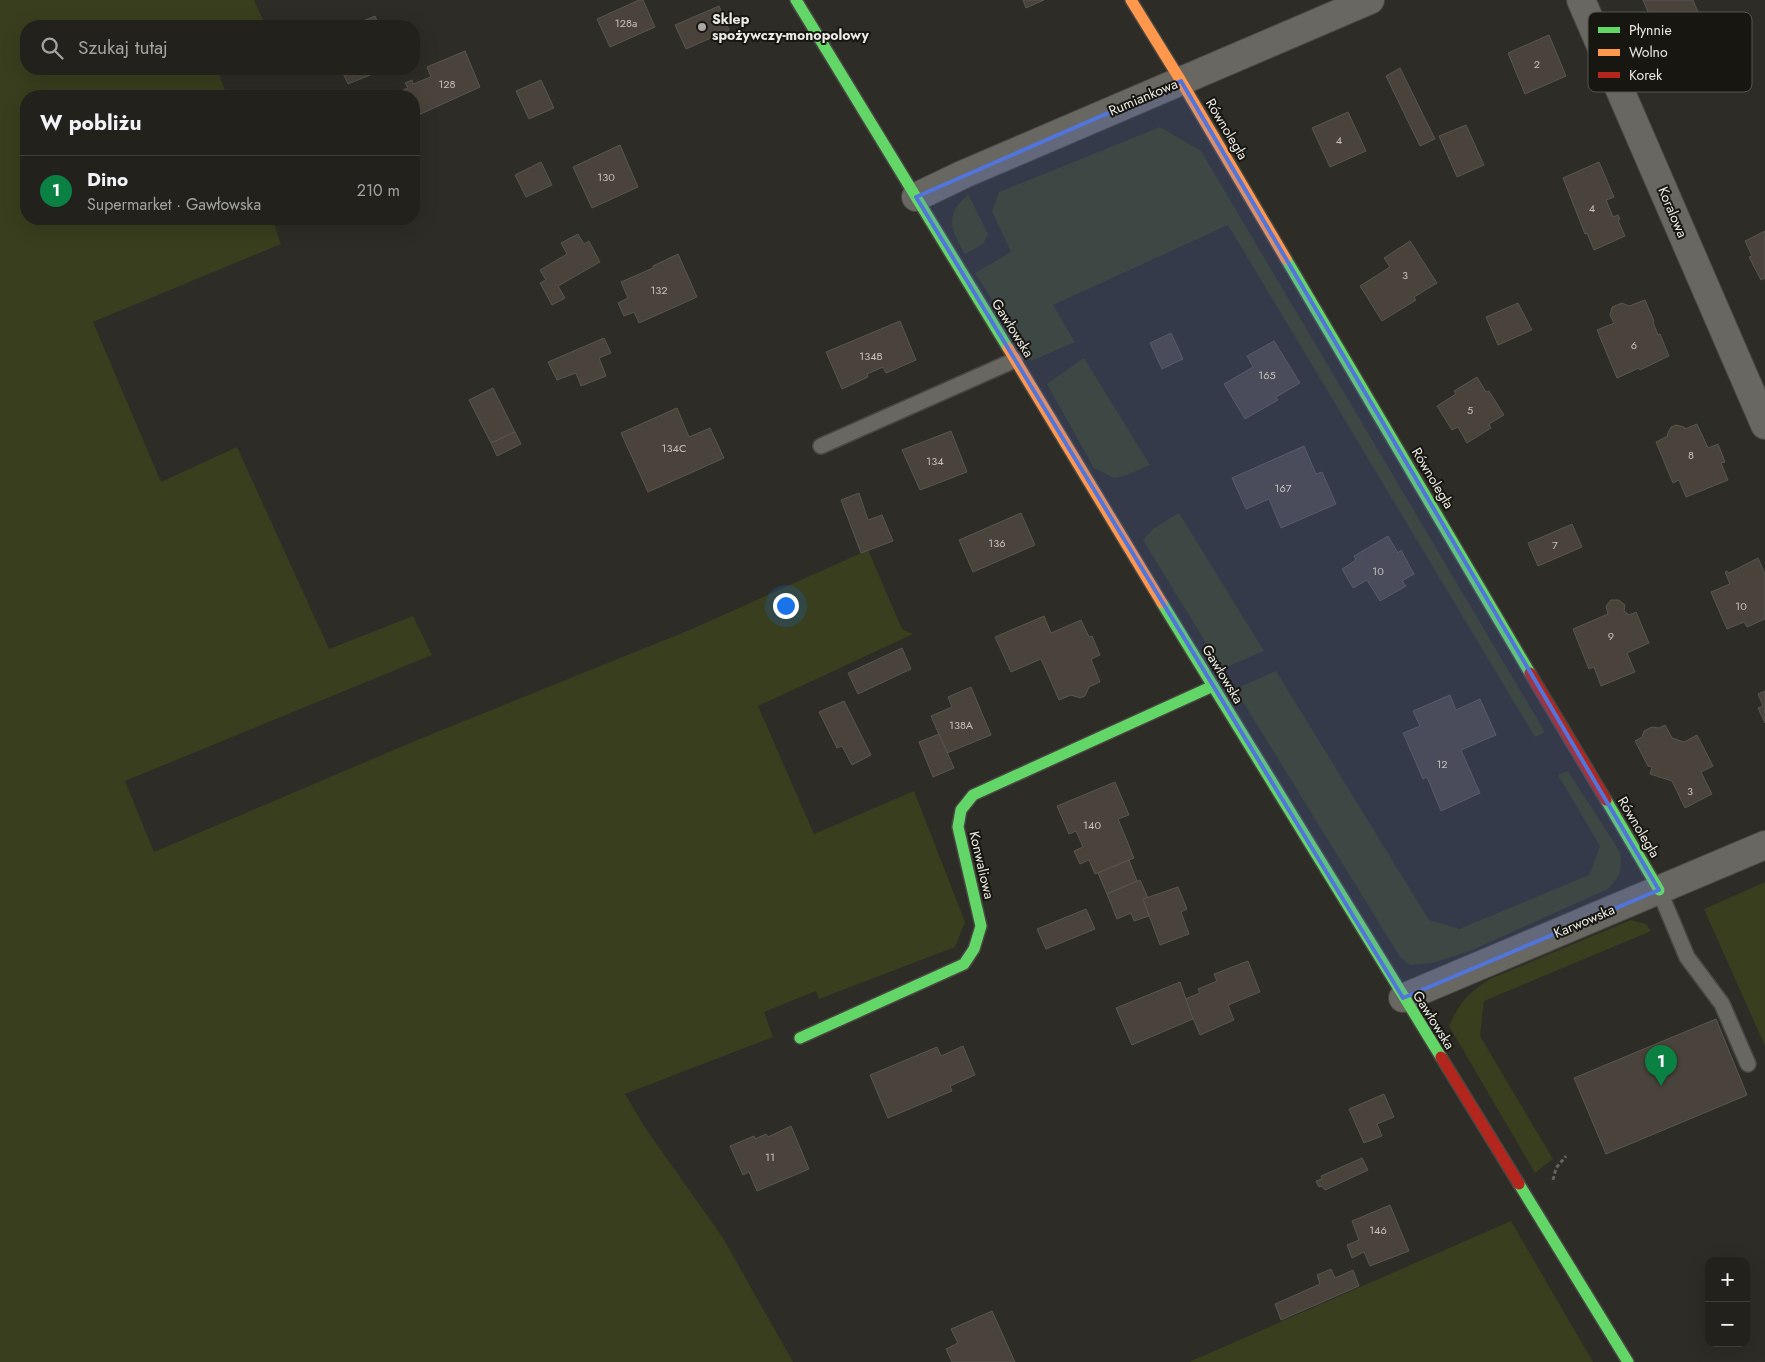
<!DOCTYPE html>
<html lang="pl">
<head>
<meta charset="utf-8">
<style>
  :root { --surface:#22211c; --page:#2e2e29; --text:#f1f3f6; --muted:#a2a3a3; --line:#3f3e3b; --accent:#0b8043 }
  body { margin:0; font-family:Jost,sans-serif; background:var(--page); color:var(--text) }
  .controls { position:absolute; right:15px; bottom:15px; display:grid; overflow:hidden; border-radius:10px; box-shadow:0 5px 20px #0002 }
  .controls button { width:45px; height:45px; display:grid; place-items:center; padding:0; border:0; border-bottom:1px solid var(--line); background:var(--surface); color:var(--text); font:25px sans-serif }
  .you { position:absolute; left:785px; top:605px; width:18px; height:18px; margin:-12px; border:4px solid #fff; border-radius:50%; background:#1a73e8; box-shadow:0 0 0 8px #1a73e833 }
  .badge { display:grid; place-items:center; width:32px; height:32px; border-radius:50%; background:var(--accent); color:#fff; font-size:16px; font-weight:700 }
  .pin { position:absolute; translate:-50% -41px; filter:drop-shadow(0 1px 2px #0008) }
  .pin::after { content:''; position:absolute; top:26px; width:18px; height:15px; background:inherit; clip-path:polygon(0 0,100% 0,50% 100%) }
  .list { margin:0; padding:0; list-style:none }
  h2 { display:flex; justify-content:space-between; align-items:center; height:65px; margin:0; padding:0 20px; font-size:21px }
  h2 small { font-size:16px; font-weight:400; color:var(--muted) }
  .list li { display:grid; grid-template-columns:32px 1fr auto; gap:15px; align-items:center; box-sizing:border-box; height:70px; padding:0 20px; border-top:1px solid var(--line) }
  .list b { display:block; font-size:19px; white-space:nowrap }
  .list p { margin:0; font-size:16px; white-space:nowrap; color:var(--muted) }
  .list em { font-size:16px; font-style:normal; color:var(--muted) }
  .icon { flex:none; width:28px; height:28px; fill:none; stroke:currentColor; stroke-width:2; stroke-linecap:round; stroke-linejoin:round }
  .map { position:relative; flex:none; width:1765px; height:1362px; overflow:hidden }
  .search { position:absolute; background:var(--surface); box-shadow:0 5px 20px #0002; left:20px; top:20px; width:400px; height:55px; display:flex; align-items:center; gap:12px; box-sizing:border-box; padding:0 18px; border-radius:20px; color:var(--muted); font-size:19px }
  .panel { position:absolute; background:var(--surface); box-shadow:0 5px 20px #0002; left:20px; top:90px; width:400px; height:135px; border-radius:20px }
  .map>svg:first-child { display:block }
</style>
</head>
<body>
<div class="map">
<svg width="1765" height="1362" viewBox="0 0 1765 1362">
  <rect width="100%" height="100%" fill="#2d2c26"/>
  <g fill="#393e1e">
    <path d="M0 0H254L266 26H26V69H217L227 96H26V219H272L281 244 93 322 161 482 237 447 329 649 413 616 432 655 125 781 154 852 417 740 692 629 868 550 902 629 913 634 758 706 814 834 914 791 965 922 955 947 819 999 816 991 764 1012 773 1037 625 1094 646 1129 723 1238 793 1362H0Z"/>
    <path d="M1160 127 1201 151 1545 732 1535 737 1228 225 1053 305 1075 342 1031 361 975 273 1011 252 992 211 999 192Z"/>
    <path d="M968 194 988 234 983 244 965 254C958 241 947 225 955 210 958 204 964 199 968 194Z"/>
    <path d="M1084 358 1150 465 1127 475 1114 478 1094 468 1047 384Z"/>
    <path d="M1179 513 1264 651 1222 669 1143 540 1153 529Z"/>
    <path d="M1276 671 1429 920 1459 929 1589 875 1600 846 1558 775 1568 771 1620 852C1622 872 1621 875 1608 889L1470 951 1432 963 1410 965 1400 957 1235 689Z"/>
    <path d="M1765 882V1046L1704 909Z"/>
    <path d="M1631 920 1646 924 1651 931 1484 1001 1480 1036 1553 1159 1535 1173 1449 1026C1460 1002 1468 993 1490 979Z"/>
    <path d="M1511 1221 1593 1362H1189Z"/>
  </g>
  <g fill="#4a433b" stroke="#585651">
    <path d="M639 0H643L655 27 610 47 597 19Z"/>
    <path d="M1023 0H1044L1026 8Z"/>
    <path d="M1643 0H1693L1704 26 1662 44Z"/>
    <path d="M719 6 729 30 686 49 675 25Z"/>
    <path d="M375 16 379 26H351Z"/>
    <path d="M1549 35 1566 76 1525 94 1508 53Z"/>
    <path d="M465 51 480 87 414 117V96H405L403 90 408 88 405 83 412 80 413 84 431 77 427 67Z"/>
    <path d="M1400 68 1435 139 1420 146 1386 76Z"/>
    <path d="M341 69H385L348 84Z"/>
    <path d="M541 80 554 108 529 119 516 91Z"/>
    <path d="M1348 112 1366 151 1330 167 1312 128Z"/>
    <path d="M1466 125 1484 165 1457 177 1439 136Z"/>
    <path d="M620 145 638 187 592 208 573 167Z"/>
    <path d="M541 162 552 185 526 197 515 175Z"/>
    <path d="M1599 162 1614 197 1606 200 1613 217 1618 215 1620 219 1618 220 1625 236 1594 250 1587 233 1585 234 1563 178Z"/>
    <path d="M1765 231V278L1761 280 1749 257 1752 256 1745 241Z"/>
    <path d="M578 234 584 244 589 241 600 262 558 286 565 298 552 305 540 283 546 280 540 270 567 254 561 243Z"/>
    <path d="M1410 241 1437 283 1414 297 1416 300 1382 321 1360 286 1390 267 1384 258Z"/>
    <path d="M678 254 697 297 639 323 634 312 624 316 618 303 628 298 621 282 653 268V266Z"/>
    <path d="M1645 300 1654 321 1653 322 1658 335 1660 334 1669 356 1640 370 1639 368 1617 378 1597 330 1614 323 1610 315 1612 307 1622 303 1629 306Z"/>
    <path d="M1518 303 1532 330 1498 345 1486 317Z"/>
    <path d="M900 321 916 360 886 373 883 367 867 374 868 377 842 389 826 352Z"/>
    <path d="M1171 333 1183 359 1162 369 1150 343Z"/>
    <path d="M604 338 611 353 599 358 606 376 581 386 576 373 557 380 548 362Z"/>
    <path d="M1274 341 1300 383 1276 397 1278 400 1245 419 1224 384 1253 367 1247 356Z"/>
    <path d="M1477 377 1486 392 1489 391 1504 415 1489 424 1491 428 1467 443 1458 427 1452 430 1437 406 1456 394 1454 391Z"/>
    <path d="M493 388 515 432 491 443 469 400Z"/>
    <path d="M677 408 689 437 710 428 724 458 648 492 621 433Z"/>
    <path d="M1697 424 1708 448 1718 444 1725 462 1721 463 1728 480 1686 497 1679 480 1673 483 1656 442 1668 436 1667 435 1671 427 1676 425 1684 427 1685 429Z"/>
    <path d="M951 431 967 472 920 490 902 450Z"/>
    <path d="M515 432 521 444 497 456 491 443Z"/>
    <path d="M1304 446 1316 474 1322 472 1336 504 1281 528 1269 499 1246 509 1232 478Z"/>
    <path d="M859 493 868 520 882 515 893 541 861 553 841 500Z"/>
    <path d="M1021 513 1035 545 973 572 959 540Z"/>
    <path d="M1572 524 1582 547 1538 566 1528 543Z"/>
    <path d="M1388 536 1398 553 1401 550 1414 574 1402 581 1406 586 1380 601 1367 580 1353 588 1342 569 1356 560 1354 556Z"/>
    <path d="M1758 558 1765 574V619L1747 627 1744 622 1727 629 1711 592 1730 584 1725 572 1727 571 1729 573Z"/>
    <path d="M1611 600H1619L1625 605 1624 611 1629 615 1636 612 1649 643 1627 653 1635 672 1601 686 1594 667 1589 669 1573 629 1608 614 1606 606Z"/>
    <path d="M1044 616 1051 633 1081 620 1089 637 1092 636 1100 655 1091 659 1100 682 1089 687 1085 696 1080 698 1071 695 1059 700 1041 659 1011 672 995 637Z"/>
    <path d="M902 648 911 669 858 694 848 673Z"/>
    <path d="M971 687 991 735 947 753 931 716 952 707 948 697Z"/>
    <path d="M1765 691V723L1758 708 1763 706 1758 694Z"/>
    <path d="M1450 695 1456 710 1480 699 1496 735 1461 750 1480 793 1441 811 1427 777 1423 779 1403 733 1420 726 1413 711Z"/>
    <path d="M844 701 871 755 852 765 842 746 837 748 819 712Z"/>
    <path d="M1665 725 1672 738 1684 742 1697 735 1713 766 1701 772 1712 794 1685 808 1672 781 1650 774 1652 767 1648 766 1635 741 1642 737 1644 731 1652 727 1659 728Z"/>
    <path d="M939 734 954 768 933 777 919 742Z"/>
    <path d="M1115 782 1129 815 1118 819 1134 858 1095 874 1089 860 1080 864 1074 851 1083 847 1076 831 1069 834 1057 806Z"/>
    <path d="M1129 860 1137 881 1107 894 1098 873Z"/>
    <path d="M1140 880 1148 898 1143 899 1149 916 1134 921 1131 913 1117 919 1107 894Z"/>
    <path d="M1178 887 1187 909 1181 912 1189 934 1160 945 1143 899Z"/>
    <path d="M1086 909 1095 929 1046 949 1037 929Z"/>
    <path d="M1248 961 1260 992 1228 1005 1234 1020 1200 1035 1185 999 1200 993 1198 989 1217 981 1214 974Z"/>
    <path d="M1180 982 1193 1019 1132 1045 1116 1008Z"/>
    <path d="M1716 1019 1747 1095 1606 1154 1574 1078Z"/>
    <path d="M963 1046 975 1075 950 1086 952 1091 888 1118 870 1075 937 1047 941 1056Z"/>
    <path d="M1384 1094 1394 1117 1377 1124 1382 1136 1364 1143 1349 1109Z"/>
    <path d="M791 1126 809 1169 757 1191 749 1172 743 1175 730 1146 754 1136 755 1139 766 1134 768 1137Z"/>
    <path d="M1362 1158 1368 1170 1325 1190 1322 1186 1319 1187 1316 1181 1322 1179 1321 1176Z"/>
    <path d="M1390 1205 1409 1251 1370 1266 1364 1252 1352 1258 1347 1245 1359 1240 1352 1221Z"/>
    <path d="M1331 1269 1335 1278 1353 1270 1359 1286 1281 1320 1275 1304 1320 1284 1317 1275Z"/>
    <path d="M992 1311 1015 1362H952L946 1349 958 1343 951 1329Z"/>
  </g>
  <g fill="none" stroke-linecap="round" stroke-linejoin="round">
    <defs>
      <g id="lane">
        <path d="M821 446 1015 360"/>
        <path d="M1659 890 1687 957 1722 1004 1748 1064"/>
      </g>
      <g id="street">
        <path d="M1581 0 1765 425"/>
        <path d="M916 197 964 174 1370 0"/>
        <path d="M1403 998 1765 845"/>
      </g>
      <g id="fast">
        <path d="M796 0 1008 348"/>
        <path d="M1286 259 1530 673"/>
        <path d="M1162 603 1441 1057"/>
        <path d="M1606 800 1659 890"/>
        <path d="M800 1038 964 964 974 949 981 926 958 827 961 810 973 795 1213 686"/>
        <path d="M1519 1184 1628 1362"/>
      </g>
      <g id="slow">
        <path d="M1131 0 1181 81 1286 259"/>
        <path d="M1008 348 1162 603"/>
      </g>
      <g id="jam">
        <path d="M1530 673 1606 800"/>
        <path d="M1441 1057 1519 1184"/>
      </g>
    </defs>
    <use href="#lane" stroke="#484742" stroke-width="18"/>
    <use href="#street" stroke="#484742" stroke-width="30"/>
    <use href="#fast" stroke="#484742" stroke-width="14"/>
    <use href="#slow" stroke="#484742" stroke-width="14"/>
    <use href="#jam" stroke="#484742" stroke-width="14"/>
    <path stroke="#64635f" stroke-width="3" stroke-dasharray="4 2.5" stroke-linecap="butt" d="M1553 1180 1556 1168 1566 1156"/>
    <use href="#lane" stroke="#686762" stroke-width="15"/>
    <use href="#street" stroke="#686762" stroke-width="28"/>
    <use href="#fast" stroke="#63d668" stroke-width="11"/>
    <use href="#slow" stroke="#ff974d" stroke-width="11"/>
    <use href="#jam" stroke="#b3261e" stroke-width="11"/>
  </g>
  <path fill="#5175db" fill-opacity="0.2" stroke="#5175db" stroke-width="4" stroke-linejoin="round" d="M1181 81 1659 890 1403 998 916 197Z"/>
  <circle fill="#a9a8a2" stroke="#171611" stroke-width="2" cx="702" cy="27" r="5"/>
  <g text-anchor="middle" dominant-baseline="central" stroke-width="4" stroke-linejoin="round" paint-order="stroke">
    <g font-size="11" fill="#c4c0ba">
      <text x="626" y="23">128a</text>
      <text x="1537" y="64">2</text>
      <text x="447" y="84">128</text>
      <text x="1339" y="140">4</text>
      <text x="606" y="177">130</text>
      <text x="1592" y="208">4</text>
      <text x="1405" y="275">3</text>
      <text x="659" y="290">132</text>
      <text x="1634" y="345">6</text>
      <text x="871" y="356">134B</text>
      <text x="1267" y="375">165</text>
      <text x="1470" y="410">5</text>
      <text x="674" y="448">134C</text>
      <text x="1691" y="455">8</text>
      <text x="935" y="461">134</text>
      <text x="1283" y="488">167</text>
      <text x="997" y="543">136</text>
      <text x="1555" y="545">7</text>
      <text x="1378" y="571">10</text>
      <text x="1741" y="606">10</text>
      <text x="1611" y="636">9</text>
      <text x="961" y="725">138A</text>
      <text x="1442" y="764">12</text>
      <text x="1690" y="791">3</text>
      <text x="1092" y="825">140</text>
      <text x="770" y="1157">11</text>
      <text x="1378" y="1230">146</text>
    </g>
    <g font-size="14" font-weight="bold" fill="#eceae4" stroke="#171611" text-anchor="start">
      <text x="712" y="19">Sklep<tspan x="712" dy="16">spożywczy-monopolowy</tspan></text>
    </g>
    <g font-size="14" fill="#eceae4" stroke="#171611">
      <text transform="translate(1143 97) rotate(-23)">Rumiankowa</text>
      <text transform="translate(1227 129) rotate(59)">Równoległa</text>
      <text transform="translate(1673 212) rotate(67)">Koralowa</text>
      <text transform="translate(1013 328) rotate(58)">Gawłowska</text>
      <text transform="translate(1433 478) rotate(59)">Równoległa</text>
      <text transform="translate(1223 674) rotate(59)">Gawłowska</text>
      <text transform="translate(1639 827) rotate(59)">Równoległa</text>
      <text transform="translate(982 865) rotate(77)">Konwaliowa</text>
      <text transform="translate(1584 921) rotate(-23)">Karwowska</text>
      <text transform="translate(1434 1020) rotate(58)">Gawłowska</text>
    </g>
  </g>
  <rect x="1588" y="12" width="164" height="80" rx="8" fill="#171611" stroke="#575650" stroke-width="1"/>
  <rect x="1598" y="27" width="22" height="6" fill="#63d668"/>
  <rect x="1598" y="49" width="22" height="7" fill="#ff974d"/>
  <rect x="1598" y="72" width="22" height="6" fill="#b3261e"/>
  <g font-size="14" fill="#eceae4">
    <text x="1629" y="35">Płynnie</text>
    <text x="1629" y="57">Wolno</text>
    <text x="1629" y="80">Korek</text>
  </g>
</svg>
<div class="controls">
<button>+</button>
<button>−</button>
</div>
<div class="you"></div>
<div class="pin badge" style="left:1661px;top:1086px">1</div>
<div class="search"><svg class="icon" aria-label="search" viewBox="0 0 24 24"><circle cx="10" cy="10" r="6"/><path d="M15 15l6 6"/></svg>Szukaj tutaj</div>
<section class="panel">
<h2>W pobliżu<small></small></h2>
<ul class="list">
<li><span class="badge">1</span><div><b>Dino</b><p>Supermarket · Gawłowska</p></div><em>210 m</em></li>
</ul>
</section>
</div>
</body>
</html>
